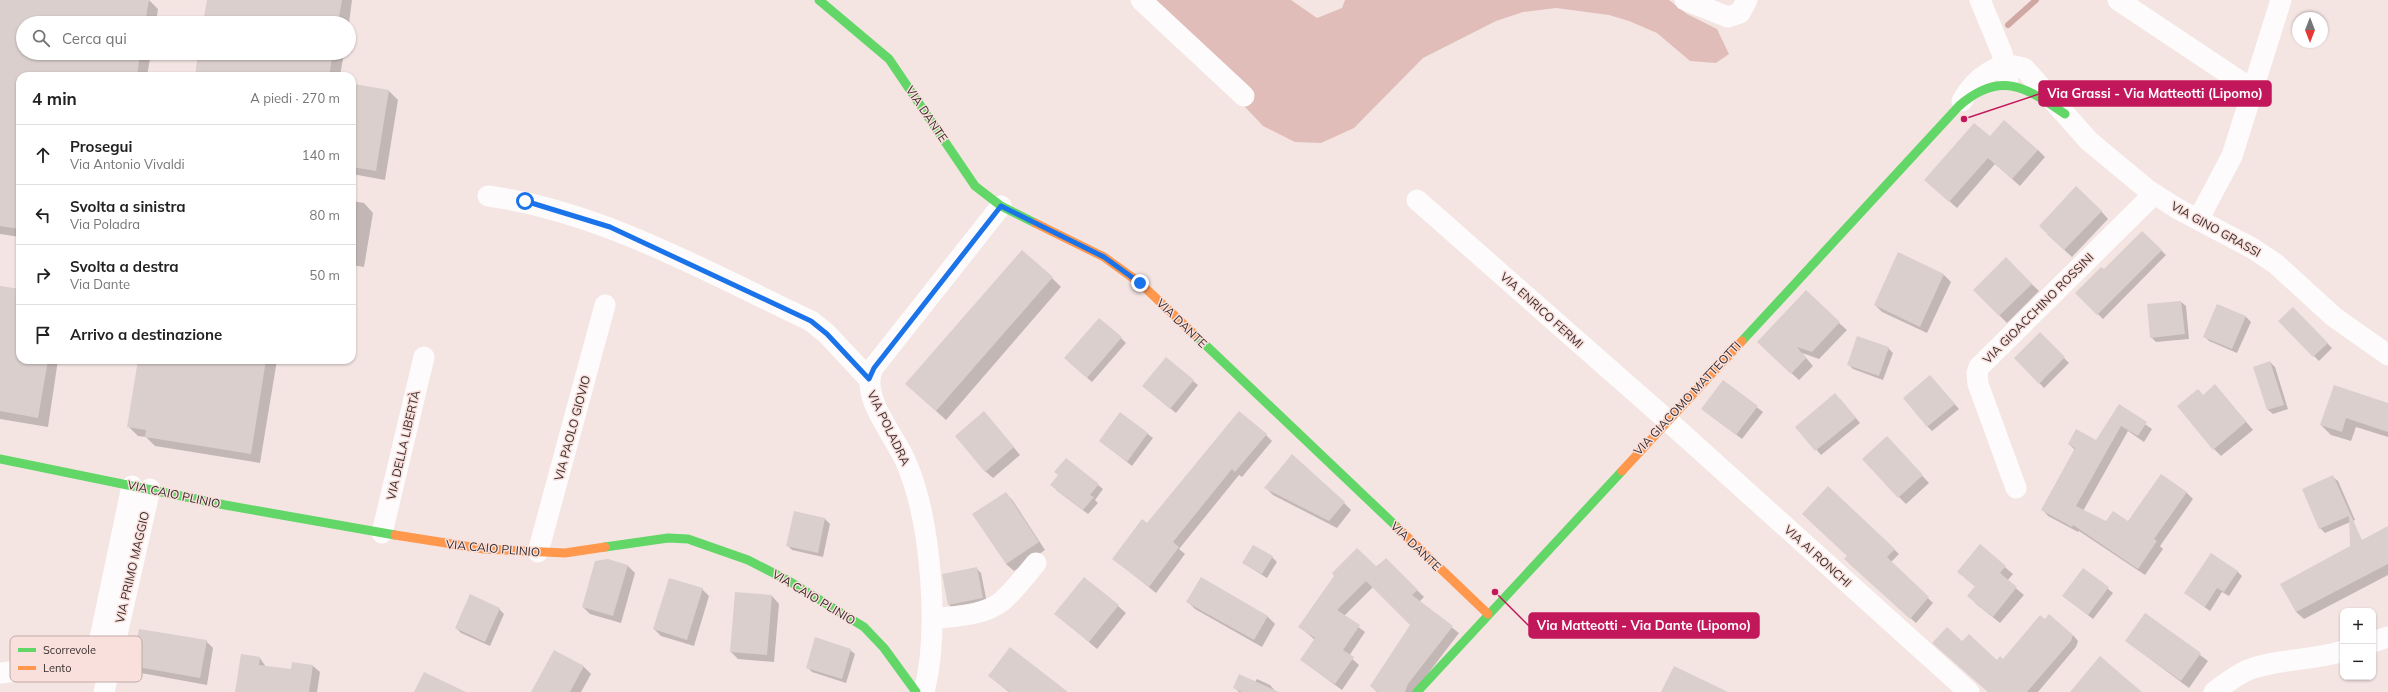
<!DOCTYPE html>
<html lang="it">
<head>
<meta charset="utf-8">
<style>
  :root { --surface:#fff; --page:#f2f2f2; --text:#222; --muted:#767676; --line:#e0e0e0 }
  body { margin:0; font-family:Mulish,sans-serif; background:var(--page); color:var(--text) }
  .controls { position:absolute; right:12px; bottom:12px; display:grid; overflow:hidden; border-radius:8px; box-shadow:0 1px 3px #0004 }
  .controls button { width:36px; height:36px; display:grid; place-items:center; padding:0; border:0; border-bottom:1px solid var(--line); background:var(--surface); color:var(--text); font:20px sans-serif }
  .compass { position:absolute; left:2292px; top:12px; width:36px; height:36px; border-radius:50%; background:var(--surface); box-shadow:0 1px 3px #0004; rotate:180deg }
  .stop { position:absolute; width:12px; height:12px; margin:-9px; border:3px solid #1a73e8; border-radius:50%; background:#fff }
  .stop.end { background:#1a73e8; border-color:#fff; box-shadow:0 1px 4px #0008 }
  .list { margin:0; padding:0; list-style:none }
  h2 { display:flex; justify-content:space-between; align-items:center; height:52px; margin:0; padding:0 16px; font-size:17px }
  h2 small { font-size:13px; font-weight:400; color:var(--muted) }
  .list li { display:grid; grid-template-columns:26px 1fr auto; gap:12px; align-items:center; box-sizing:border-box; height:60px; padding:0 16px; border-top:1px solid var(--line) }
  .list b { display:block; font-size:15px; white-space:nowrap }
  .list p { margin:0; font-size:13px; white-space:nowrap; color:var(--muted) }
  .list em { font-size:13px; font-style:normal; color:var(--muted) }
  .icon { flex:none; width:22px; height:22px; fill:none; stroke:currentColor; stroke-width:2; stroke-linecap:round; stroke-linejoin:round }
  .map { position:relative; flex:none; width:2388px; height:692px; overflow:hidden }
  .search { position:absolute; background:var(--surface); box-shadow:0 1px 3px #0004; left:16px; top:16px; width:340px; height:44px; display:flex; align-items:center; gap:10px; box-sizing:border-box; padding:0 14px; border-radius:22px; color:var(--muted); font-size:15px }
  .panel { position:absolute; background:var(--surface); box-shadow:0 1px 3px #0004; left:16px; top:72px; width:340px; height:292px; border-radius:12px }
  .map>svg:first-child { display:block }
</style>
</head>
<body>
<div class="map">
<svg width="2388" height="692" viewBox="0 0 2388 692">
  <rect width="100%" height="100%" fill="#f4e5e3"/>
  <path fill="#e1bdb9" d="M1144 0H1291L1317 18 1342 8 1345 0H1669L1687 14 1717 29 1729 54 1716 63 1690 61 1657 33 1629 21 1609 15 1556 8 1523 12 1496 21 1423 58 1354 128 1321 143 1295 142 1263 126Z"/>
  <g fill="#0003">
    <path d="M0 0H149L158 9 156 23H23V53H151L147 76H20V237L0 234Z"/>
    <path d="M208 0H352L349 23H204Z"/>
    <path d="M199 53H344L340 76H196Z"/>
    <path d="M352 85 389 91 398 100 385 180 352 174Z"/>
    <path d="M1990 137 2038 150 2045 157 2020 186 1995 164 1957 208 1933 187Z"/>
    <path d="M352 201 364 203 373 213 364 267 352 265Z"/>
    <path d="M2101 211 2108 219 2072 257 2047 234Z"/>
    <path d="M2142 232 2166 255 2103 319 2076 293 2104 271Z"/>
    <path d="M2006 259 2039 291 2007 323 1974 290Z"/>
    <path d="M1944 275 1951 282 1927 333 1882 312 1875 305Z"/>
    <path d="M1052 278 1061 287 946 420 916 393Z"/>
    <path d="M0 287 20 290V360H58L48 427 0 419Z"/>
    <path d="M2181 302 2186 306 2189 339 2156 342 2151 337Z"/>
    <path d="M2217 305 2246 317 2251 322 2237 353 2209 341 2204 336Z"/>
    <path d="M2293 308 2332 348 2319 361 2280 322Z"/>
    <path d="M1839 323 1847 330 1819 359 1802 353 1813 366 1799 380 1766 350Z"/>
    <path d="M2040 334 2069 363 2044 388 2016 358Z"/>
    <path d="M1121 338 1126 343 1092 382 1070 363Z"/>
    <path d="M1888 348 1893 353 1883 380 1853 369 1848 364Z"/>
    <path d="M139 360H277L260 463 155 446 146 437 138 436 128 426Z"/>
    <path d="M2270 362 2275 367 2288 409 2273 414 2268 410Z"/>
    <path d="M1930 376 1959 409 1932 431 1927 426Z"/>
    <path d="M1193 381 1198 385 1176 413 1143 386Z"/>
    <path d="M1723 381 1763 412 1742 439 1707 413Z"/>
    <path d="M2222 393 2253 430 2221 456 2214 449 2203 396Z"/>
    <path d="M1840 399 1860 423 1821 455 1797 427Z"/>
    <path d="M2388 404V437L2356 427 2351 441 2331 435 2321 425Z"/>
    <path d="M2119 406 2152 429 2144 442 2128 431 2083 511 2106 523H2129L2186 492 2193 499 2160 546 2163 549 2145 575 2079 531 2078 532 2048 516 2042 509 2075 450 2069 444 2096 442Z"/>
    <path d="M1120 413 1153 438 1132 466 1100 441Z"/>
    <path d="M991 420 1020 455 993 478 985 471Z"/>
    <path d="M1266 435 1272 441 1242 477 1239 475 1179 549 1185 554 1156 593 1114 559 1148 525Z"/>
    <path d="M1894 445 1929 483 1906 504 1899 497Z"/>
    <path d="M2333 477 2338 481 2355 520 2325 533 2320 528Z"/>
    <path d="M1098 485 1103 489 1095 500 1098 503 1088 514 1056 490Z"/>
    <path d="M1828 487 1899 554 1891 562 1933 603 1916 623 1850 564Z"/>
    <path d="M1266 488 1344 503 1351 510 1337 528 1273 495Z"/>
    <path d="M1006 493 1013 501 1045 550 1014 571 1006 564Z"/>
    <path d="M795 513 825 519 830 524 823 557 792 550 788 546Z"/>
    <path d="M2388 527V575L2304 619 2296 612 2282 584Z"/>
    <path d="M1980 546 2013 574 2007 581 2024 595 2000 623 1975 603 1976 587 1966 579Z"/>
    <path d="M1272 557 1277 562 1267 578 1243 563Z"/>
    <path d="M1386 559 1424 597 1419 602 1459 633 1414 692H1377L1371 686 1412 625 1373 587 1344 616 1365 632 1349 656 1359 665 1342 690 1301 660 1315 640 1300 627Z"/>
    <path d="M628 566 635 573 621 623 590 614 583 607Z"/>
    <path d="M976 568 981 573 987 603 954 609 949 605Z"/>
    <path d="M2084 569 2113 593 2093 619 2063 596Z"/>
    <path d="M2237 571 2242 576 2229 596 2222 592 2210 611 2185 593Z"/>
    <path d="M1201 579 1268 617 1275 624 1262 647 1195 609 1188 602Z"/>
    <path d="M702 589 709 596 694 646 661 636 654 629Z"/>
    <path d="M772 596 779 604 774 662 738 659 731 652Z"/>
    <path d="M1118 606 1126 613 1097 649 1056 614Z"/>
    <path d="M499 609 504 614 490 646 461 633 456 628Z"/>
    <path d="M2146 614 2208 661 2189 688 2126 641Z"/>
    <path d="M2073 635 2078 641 2076 647 2038 692H1988L1962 642 1997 661H2003Z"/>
    <path d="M206 641 213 648 207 685 141 673 133 666Z"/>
    <path d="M850 650 855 654 846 683 812 672 807 667Z"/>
    <path d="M554 652 584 667 591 674 581 692H532Z"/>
    <path d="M260 658 266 667 292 670 293 663 313 666 320 672 317 692H236Z"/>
    <path d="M989 676 1066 692H1009Z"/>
    <path d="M1257 679 1270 685 1276 692H1239L1235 688 1255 682Z"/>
  </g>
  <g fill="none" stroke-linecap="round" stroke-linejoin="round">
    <path stroke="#d0a8a3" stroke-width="6" d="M2008 25 2036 0"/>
  </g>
  <g fill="#dacfcd">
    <path d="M0 0H149L145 23H23V53H140L137 76H20V229L0 226Z"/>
    <path d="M207 0H342L338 23H203Z"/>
    <path d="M198 53H333L329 76H195Z"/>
    <path d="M354 84 389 90 376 171 352 167Z"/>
    <path d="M2004 120 2038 150 2012 179 1988 158 1949 202 1924 180 1974 123 1990 136Z"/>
    <path d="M2076 186 2102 211 2064 250 2039 226Z"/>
    <path d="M2142 231 2162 250 2097 315 2075 293 2101 267 2104 269Z"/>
    <path d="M1022 250 1053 277 936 411 905 384Z"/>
    <path d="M1898 252 1944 274 1920 327 1874 305Z"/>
    <path d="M2006 257 2032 284 1999 316 1973 290Z"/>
    <path d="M0 286 20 289V360H48L38 418 0 411Z"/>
    <path d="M1806 290 1840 322 1812 352 1797 347 1806 358 1791 374 1757 342Z"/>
    <path d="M2181 301 2185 334 2150 338 2147 304Z"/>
    <path d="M2217 304 2246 316 2232 349 2203 337Z"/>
    <path d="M2293 307 2328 343 2313 357 2278 321Z"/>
    <path d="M1099 318 1122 337 1087 378 1064 358Z"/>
    <path d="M2040 332 2065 357 2039 384 2014 358Z"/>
    <path d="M1857 336 1889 347 1879 376 1847 365Z"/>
    <path d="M1166 357 1194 380 1170 409 1142 386Z"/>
    <path d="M138 360H266L251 454 145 437 146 430 127 427Z"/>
    <path d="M2270 361 2284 405 2267 410 2253 367Z"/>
    <path d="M1930 375 1955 404 1927 427 1903 398Z"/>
    <path d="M1723 380 1758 406 1736 435 1701 409Z"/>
    <path d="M2215 384 2246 422 2213 450 2177 406 2198 389 2203 395Z"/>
    <path d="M2334 385 2388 403V432L2346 418 2342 432 2320 425Z"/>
    <path d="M1835 393 1856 418 1815 451 1795 427Z"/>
    <path d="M2119 404 2147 422 2138 436 2121 426 2076 506 2106 521 2113 511 2128 521 2161 474 2187 492 2154 539 2157 541 2138 569 2073 525 2072 527 2041 510 2075 448 2068 444 2076 429 2096 440Z"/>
    <path d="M984 411 1014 447 985 472 955 436Z"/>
    <path d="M1239 411 1267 434 1235 472 1232 469 1173 542 1179 547 1149 587 1112 559 1142 519 1147 523Z"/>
    <path d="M1120 412 1148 433 1127 462 1099 441Z"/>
    <path d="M1887 436 1923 475 1898 498 1862 459Z"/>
    <path d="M1292 454 1345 502 1329 521 1264 488Z"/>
    <path d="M1066 458 1099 484 1090 495 1094 497 1083 510 1050 485 1058 475 1054 472Z"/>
    <path d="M2333 475 2362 540 2388 526V564L2296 612 2280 584 2350 546 2349 516 2319 529 2302 489Z"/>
    <path d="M1828 486 1895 549 1887 557 1929 597 1910 619 1844 559 1847 556 1802 514Z"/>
    <path d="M1006 492 1039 542 1006 564 972 514Z"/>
    <path d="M794 511 825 518 818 553 786 546Z"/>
    <path d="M1980 544 2006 566 2000 573 2017 587 1993 617 1967 596 1975 586 1957 572Z"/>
    <path d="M1253 545 1273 556 1262 574 1242 563Z"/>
    <path d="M1357 548 1377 567 1386 558 1418 590 1412 595 1453 626 1408 684 1405 692H1378L1370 686 1410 625 1366 581 1337 610 1360 625 1343 650 1354 657 1335 684 1300 660 1315 638 1298 627 1334 576 1332 573Z"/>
    <path d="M2211 553 2238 571 2224 592 2217 588 2205 607 2184 593Z"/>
    <path d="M608 559 628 565 613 616 582 607 595 561Z"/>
    <path d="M977 567 983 598 948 605 942 574Z"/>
    <path d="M2083 568 2109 587 2088 615 2062 596Z"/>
    <path d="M1084 577 1119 605 1089 642 1054 614Z"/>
    <path d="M1201 577 1268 616 1254 640 1186 602Z"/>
    <path d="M669 578 703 588 687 640 653 629Z"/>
    <path d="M735 592 772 595 767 655 730 652Z"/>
    <path d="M470 594 500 608 485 642 455 628Z"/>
    <path d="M2145 613 2201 653 2181 681 2125 641Z"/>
    <path d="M2049 614 2073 635 2071 641 2027 692H1988L1932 643 1947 627 1962 641 1969 634 1997 660 2000 656 2003 659 2040 615 2045 619Z"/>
    <path d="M139 629 207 640 200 678 132 666Z"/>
    <path d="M815 637 851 649 842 679 806 668Z"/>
    <path d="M1010 647 1068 692H1010L988 676Z"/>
    <path d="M554 650 584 666 570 692H531Z"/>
    <path d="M241 654 260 657 259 665 291 669 292 662 313 665 309 692H235Z"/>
    <path d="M2100 656 2115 669 2142 692H2070Z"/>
    <path d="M1674 666 1728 692H1661Z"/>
    <path d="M424 672 466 692H414Z"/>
    <path d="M1239 674 1279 692H1242L1233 688Z"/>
  </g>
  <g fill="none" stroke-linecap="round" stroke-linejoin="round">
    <g stroke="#fdfbfb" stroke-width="21">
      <path d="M1141 0 1244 96"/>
      <path d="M1685 0 1728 17 1740 13 1747 0"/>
      <path d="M1980 0 2002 53 2008 80"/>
      <path d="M2118 0 2253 90"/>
      <path d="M1962 101C1974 79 1999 58 2025 69L2089 141 2148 190 2178 209 2252 248 2276 264 2334 317 2388 355"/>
      <path d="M488 196C603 212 707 272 811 321L827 334 869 379"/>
      <path d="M1417 200 1667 420 1969 692"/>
      <path d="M2199 218 2232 156 2281 0"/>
      <path d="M2016 488 1978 384 1977 373 1979 367 2154 194"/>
      <path d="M382 533 424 357"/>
      <path d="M538 552 605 305"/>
      <path d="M933 619C954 616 983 616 1001 602 1014 591 1025 576 1036 563"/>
      <path d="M2373 642 2388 637"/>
      <path d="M0 673 95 662 132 486"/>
      <path d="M104 692 150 489"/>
      <path d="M924 692C940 630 931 520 906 462 895 436 859 396 873 368L1001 206"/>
      <path d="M2214 692C2225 684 2236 675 2248 670 2279 658 2312 661 2343 651"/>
    </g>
    <g stroke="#63d668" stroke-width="9">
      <path d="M819 0 889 59 975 186 1001 206 1035 223"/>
      <path d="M1195 335 1398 528"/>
      <path d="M1742 341 1959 106C2000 70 2026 87 2065 114"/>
      <path d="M0 459 225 505 395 535"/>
      <path d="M605 547 668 538 688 539 748 560 789 581 864 627 884 648 916 692"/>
      <path d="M1417 692 1622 471"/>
    </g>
    <g stroke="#ff974d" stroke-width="9">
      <path d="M1035 223 1104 257 1140 283 1195 335"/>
      <path d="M1622 471 1742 341"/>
      <path d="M1398 528 1488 614"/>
      <path d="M395 535 484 549 565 553 605 547"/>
    </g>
  </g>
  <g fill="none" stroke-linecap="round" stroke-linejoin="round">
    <path stroke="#1a73e8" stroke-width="5" d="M525 201 610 227 811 321 827 334 869 379 874 368 1001 206 1104 257 1140 283"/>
  </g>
  <g text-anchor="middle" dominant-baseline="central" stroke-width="3" stroke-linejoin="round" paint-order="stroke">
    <g font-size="12" fill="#372d2c" stroke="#fae0dd">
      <text transform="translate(927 114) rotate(56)">VIA DANTE</text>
      <text transform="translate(2216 229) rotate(29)">VIA GINO GRASSI</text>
      <text transform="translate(2038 308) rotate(-45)">VIA GIOACCHINO ROSSINI</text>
      <text transform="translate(1542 310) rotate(42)">VIA ENRICO FERMI</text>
      <text transform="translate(1182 323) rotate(44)">VIA DANTE</text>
      <text transform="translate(1687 398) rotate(-47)">VIA GIACOMO MATTEOTTI</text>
      <text transform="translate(572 428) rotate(-75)">VIA PAOLO GIOVIO</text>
      <text transform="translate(889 428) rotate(64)">VIA POLADRA</text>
      <text transform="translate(403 445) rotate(-77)">VIA DELLA LIBERTÀ</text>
      <text transform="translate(174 494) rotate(12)">VIA CAIO PLINIO</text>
      <text transform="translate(1416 546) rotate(44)">VIA DANTE</text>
      <text transform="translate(493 548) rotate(5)">VIA CAIO PLINIO</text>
      <text transform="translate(1818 556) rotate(42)">VIA AI RONCHI</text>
      <text transform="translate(132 567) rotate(-77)">VIA PRIMO MAGGIO</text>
      <text transform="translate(814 597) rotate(31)">VIA CAIO PLINIO</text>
    </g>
  </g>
  <rect x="10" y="636" width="132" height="46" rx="6" fill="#fae0dd" stroke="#c0aaa8" stroke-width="1"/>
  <rect x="18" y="648" width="18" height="4" fill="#63d668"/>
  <rect x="18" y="666" width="18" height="4" fill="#ff974d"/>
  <g font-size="11" fill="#372d2c">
    <text x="43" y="654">Scorrevole</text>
    <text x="43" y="672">Lento</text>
  </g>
  <path fill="none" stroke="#c2185b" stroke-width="1.5" d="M1964 119L2039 94M1495 592L1529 626"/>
  <g fill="#c2185b" stroke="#fae0dd" stroke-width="1.5">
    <circle cx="1964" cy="119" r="4"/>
    <circle cx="1495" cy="592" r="4"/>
  </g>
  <g fill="#c2185b" stroke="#c2185b" stroke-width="1.5">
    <rect x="2039" y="81" width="232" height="25" rx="4"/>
    <rect x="1529" y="613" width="230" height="25" rx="4"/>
  </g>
  <g font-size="13" text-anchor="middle" font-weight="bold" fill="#fff">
    <text x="2155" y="98">Via Grassi - Via Matteotti (Lipomo)</text>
    <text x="1644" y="630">Via Matteotti - Via Dante (Lipomo)</text>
  </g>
</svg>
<div class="controls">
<button>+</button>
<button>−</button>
</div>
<svg class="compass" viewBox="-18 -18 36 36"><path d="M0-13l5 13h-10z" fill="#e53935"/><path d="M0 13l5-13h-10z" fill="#767676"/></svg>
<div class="stop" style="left:525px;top:201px"></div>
<div class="stop end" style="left:1140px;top:283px"></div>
<div class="search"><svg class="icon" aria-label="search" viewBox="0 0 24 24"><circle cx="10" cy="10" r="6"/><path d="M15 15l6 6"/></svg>Cerca qui</div>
<section class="panel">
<h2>4 min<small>A piedi · 270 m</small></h2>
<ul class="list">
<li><svg class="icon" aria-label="ahead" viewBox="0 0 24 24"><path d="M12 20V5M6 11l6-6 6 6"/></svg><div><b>Prosegui</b><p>Via Antonio Vivaldi</p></div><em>140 m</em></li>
<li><svg class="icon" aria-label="left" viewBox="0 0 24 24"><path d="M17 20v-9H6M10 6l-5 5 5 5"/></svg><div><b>Svolta a sinistra</b><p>Via Poladra</p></div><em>80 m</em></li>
<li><svg class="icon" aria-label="right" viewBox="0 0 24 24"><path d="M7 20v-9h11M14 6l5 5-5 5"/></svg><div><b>Svolta a destra</b><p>Via Dante</p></div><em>50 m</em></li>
<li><svg class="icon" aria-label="arrive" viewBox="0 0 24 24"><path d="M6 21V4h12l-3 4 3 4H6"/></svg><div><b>Arrivo a destinazione</b></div></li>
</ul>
</section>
</div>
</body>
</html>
